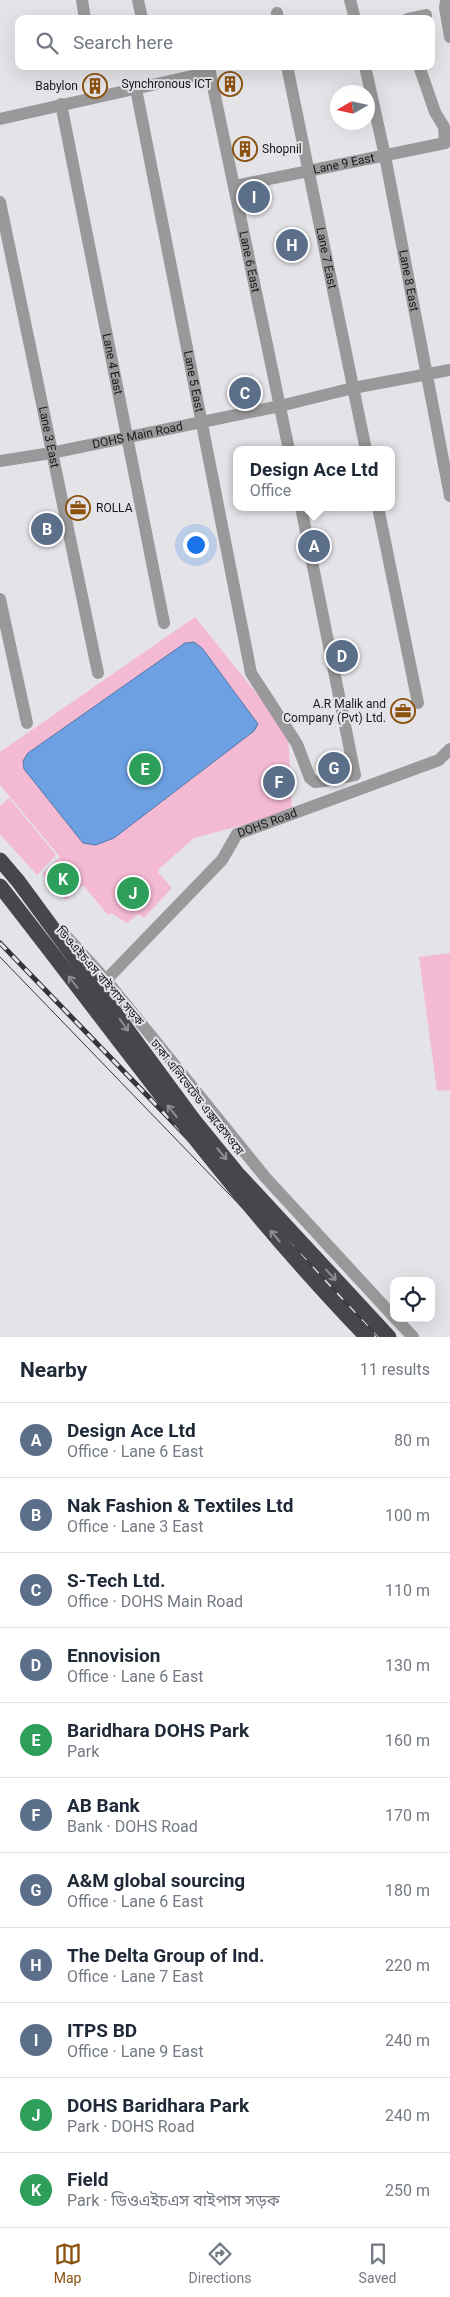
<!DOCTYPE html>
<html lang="en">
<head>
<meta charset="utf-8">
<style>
  :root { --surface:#fff; --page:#f6f6f7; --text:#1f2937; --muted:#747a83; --line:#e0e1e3; --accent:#8c510d }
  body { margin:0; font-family:Roboto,"Noto Sans Bengali",sans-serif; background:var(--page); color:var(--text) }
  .controls { position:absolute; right:15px; bottom:15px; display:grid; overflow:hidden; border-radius:10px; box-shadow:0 5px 20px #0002 }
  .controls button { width:45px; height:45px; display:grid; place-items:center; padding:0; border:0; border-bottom:1px solid var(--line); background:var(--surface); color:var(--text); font:25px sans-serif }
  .compass { position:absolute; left:330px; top:85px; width:45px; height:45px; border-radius:50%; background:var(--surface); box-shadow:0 5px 20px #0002; rotate:261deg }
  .you { position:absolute; left:195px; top:544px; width:18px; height:18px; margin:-12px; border:4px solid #fff; border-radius:50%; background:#1a73e8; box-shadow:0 0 0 8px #1a73e833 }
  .badge { display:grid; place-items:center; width:32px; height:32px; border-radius:50%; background:var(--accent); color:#fff; font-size:16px; font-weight:700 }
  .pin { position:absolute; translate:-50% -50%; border:2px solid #fff; box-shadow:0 1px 5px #0006 }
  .popup { position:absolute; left:233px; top:446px; width:162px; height:65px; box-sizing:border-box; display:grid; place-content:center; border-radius:10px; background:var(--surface); filter:drop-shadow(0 1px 4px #0005); font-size:16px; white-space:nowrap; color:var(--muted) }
  .popup b { font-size:19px; color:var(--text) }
  .popup::after { content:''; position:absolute; left:50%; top:100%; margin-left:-10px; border:10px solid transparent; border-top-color:var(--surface) }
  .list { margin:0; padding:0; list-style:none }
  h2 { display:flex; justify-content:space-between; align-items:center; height:65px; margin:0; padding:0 20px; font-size:21px }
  h2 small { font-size:16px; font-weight:400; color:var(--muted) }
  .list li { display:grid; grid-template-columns:32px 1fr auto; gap:15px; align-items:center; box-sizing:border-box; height:75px; padding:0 20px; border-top:1px solid var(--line) }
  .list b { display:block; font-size:19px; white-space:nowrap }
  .list p { margin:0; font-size:16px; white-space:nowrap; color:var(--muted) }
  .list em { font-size:16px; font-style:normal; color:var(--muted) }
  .icon { flex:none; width:28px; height:28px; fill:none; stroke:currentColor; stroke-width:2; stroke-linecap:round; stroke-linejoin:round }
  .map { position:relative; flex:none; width:450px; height:1337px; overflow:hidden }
  .search { position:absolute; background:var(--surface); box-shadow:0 5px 20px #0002; left:15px; right:15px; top:15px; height:55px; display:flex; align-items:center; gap:12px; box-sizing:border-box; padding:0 18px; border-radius:10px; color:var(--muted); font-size:19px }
  .sheet { height:890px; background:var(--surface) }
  nav { display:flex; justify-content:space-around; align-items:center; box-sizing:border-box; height:70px; border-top:1px solid var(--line); background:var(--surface); font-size:14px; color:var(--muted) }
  nav a { display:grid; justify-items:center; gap:2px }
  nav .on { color:var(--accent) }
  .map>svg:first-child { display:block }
</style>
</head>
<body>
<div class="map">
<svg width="450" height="1337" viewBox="0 0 450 1337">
  <rect width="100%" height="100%" fill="#e4e3e8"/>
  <g fill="#f4b9d3">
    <path d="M195 617 288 733 292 812 194 838 159 869 158 872 172 888 144 918 138 914 127 923 111 913 108 915 83 885 66 900 42 874 60 857 0 785V752Z"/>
    <path d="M9 798 56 855 37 875 0 834V806Z"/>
    <path d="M450 953V1090L437 1091 419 957Z"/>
  </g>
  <path fill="#6da0e2" stroke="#5478a6" d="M194 642 202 648 258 724 254 731 114 838 96 845 83 843 24 769 23 761 28 753 185 643Z"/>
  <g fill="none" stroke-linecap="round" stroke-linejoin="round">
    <g stroke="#99999b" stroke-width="12">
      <path d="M82 0 85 19"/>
      <path d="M138 0 142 19"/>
      <path d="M350 0 355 19"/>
      <path d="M446 0 445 8 450 37"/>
      <path d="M277 13 278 19"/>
      <path d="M407 19 426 15 425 19"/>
      <path id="s1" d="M287 66 366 450"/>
      <path id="s2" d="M365 66 385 156 450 496"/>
      <path d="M419 66 435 112 444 127 445 143"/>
      <path id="s3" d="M136 89 251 673 297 744 310 778 315 782 324 781 355 775 301 507"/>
      <path id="s4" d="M61 104 164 623"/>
      <path id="s5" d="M0 119 210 72 289 450"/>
      <path id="s6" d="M235 186 445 143"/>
      <path id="s7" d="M0 202 98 673"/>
      <path id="s8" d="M0 461 51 453 280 406 353 388 450 370"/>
      <path d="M378 507 418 703"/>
      <path d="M0 599 27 723"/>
      <path d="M66 936 106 980 265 1177 394 1317"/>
      <path id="s9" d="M106 980 222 860 237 834 439 760 450 749"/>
      <path d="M395 1318 413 1337"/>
    </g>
    <path stroke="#353537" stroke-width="1" d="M0 957 367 1337"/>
    <defs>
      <path id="rail" d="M0 943 380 1337"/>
    </defs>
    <use href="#rail" stroke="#353537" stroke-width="5"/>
    <use href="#rail" stroke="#e4e3e8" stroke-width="3" stroke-dasharray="9" stroke-linecap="butt"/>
    <g stroke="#46474b" stroke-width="15">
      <path d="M0 860 18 881 193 1119 237 1173 389 1337"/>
      <path d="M0 886C120 1039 231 1197 367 1337"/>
    </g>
  </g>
  <defs><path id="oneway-shaft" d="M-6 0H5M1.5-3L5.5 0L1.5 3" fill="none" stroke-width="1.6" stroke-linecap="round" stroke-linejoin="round" transform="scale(1.25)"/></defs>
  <g stroke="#8d8d92">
    <use href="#oneway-shaft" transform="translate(73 982) rotate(-127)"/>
    <use href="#oneway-shaft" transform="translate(124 1025) rotate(54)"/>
    <use href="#oneway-shaft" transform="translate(172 1111) rotate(-128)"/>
    <use href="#oneway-shaft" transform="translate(222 1154) rotate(50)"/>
    <use href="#oneway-shaft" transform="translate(275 1236) rotate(-130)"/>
    <use href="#oneway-shaft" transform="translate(331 1275) rotate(47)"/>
  </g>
  <defs>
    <symbol id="building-ring" viewBox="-11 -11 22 22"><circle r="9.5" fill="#e4e3e8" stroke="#8c510d" stroke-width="1.5"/><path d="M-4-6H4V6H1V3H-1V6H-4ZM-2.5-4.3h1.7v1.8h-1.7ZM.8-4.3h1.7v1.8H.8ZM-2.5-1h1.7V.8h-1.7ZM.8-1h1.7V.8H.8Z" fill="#8c510d"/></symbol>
    <symbol id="office-ring" viewBox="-11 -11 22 22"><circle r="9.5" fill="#e4e3e8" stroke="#8c510d" stroke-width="1.5"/><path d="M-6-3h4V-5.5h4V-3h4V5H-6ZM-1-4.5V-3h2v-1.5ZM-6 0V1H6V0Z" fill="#8c510d"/></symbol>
  </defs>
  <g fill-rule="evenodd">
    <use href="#building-ring" x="216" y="70" width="28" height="28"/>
    <use href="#building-ring" x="81" y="72" width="28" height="28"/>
    <use href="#building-ring" x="231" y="135" width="28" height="28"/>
    <use href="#office-ring" x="64" y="494" width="28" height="28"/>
    <use href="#office-ring" x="389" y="697" width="28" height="28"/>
  </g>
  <g text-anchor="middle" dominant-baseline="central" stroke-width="4" stroke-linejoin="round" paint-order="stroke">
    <g font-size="12" fill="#19191a" stroke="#e4e3e8" text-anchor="end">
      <text x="212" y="84">Synchronous ICT</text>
      <text x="78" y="86">Babylon</text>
      <text x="262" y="149" text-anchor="start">Shopnil</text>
      <text x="96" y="508" text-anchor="start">ROLLA</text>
      <text x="386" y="704">A.R Malik and<tspan x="386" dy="14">Company (Pvt) Ltd.</tspan></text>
    </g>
    <g font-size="12" fill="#19191a" stroke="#e4e3e8">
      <text stroke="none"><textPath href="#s6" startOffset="111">Lane 9 East</textPath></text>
      <text stroke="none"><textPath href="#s1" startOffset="196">Lane 7 East</textPath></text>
      <text stroke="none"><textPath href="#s5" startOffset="409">Lane 6 East</textPath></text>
      <text stroke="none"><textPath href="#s2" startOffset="219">Lane 8 East</textPath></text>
      <text stroke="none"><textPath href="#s4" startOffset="265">Lane 4 East</textPath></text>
      <text stroke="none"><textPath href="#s3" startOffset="298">Lane 5 East</textPath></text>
      <text stroke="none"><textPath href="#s8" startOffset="140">DOHS Main Road</textPath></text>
      <text stroke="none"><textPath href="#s7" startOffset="240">Lane 3 East</textPath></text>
      <text stroke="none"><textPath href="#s9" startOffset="229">DOHS Road</textPath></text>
      <text transform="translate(100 976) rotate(49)">ডিওএইচএস বাইপাস সড়ক</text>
      <text transform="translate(197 1097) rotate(52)">ঢাকা এলিভেটেড এক্সপ্রেসওয়ে</text>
    </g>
  </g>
</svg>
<div class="controls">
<button><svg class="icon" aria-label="locate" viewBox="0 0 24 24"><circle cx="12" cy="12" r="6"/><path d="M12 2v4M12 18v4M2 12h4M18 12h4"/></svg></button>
</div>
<svg class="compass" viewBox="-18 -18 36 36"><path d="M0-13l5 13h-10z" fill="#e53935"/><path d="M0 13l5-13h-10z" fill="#747a83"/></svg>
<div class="you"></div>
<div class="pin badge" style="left:314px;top:546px;background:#5c6f8a">A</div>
<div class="popup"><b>Design Ace Ltd</b>Office</div>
<div class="pin badge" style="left:47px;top:529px;background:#5c6f8a">B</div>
<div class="pin badge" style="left:245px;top:393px;background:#5c6f8a">C</div>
<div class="pin badge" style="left:342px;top:656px;background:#5c6f8a">D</div>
<div class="pin badge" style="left:145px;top:769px;background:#2e9e5b">E</div>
<div class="pin badge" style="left:279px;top:782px;background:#5c6f8a">F</div>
<div class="pin badge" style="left:334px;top:768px;background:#5c6f8a">G</div>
<div class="pin badge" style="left:292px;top:245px;background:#5c6f8a">H</div>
<div class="pin badge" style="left:254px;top:197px;background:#5c6f8a">I</div>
<div class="pin badge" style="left:133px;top:893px;background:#2e9e5b">J</div>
<div class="pin badge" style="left:63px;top:879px;background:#2e9e5b">K</div>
<div class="search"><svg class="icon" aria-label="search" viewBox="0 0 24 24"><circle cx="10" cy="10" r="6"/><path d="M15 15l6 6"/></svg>Search here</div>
</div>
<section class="sheet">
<h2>Nearby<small>11 results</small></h2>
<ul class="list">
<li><span class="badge" style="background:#5c6f8a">A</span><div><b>Design Ace Ltd</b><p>Office · Lane 6 East</p></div><em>80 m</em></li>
<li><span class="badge" style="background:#5c6f8a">B</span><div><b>Nak Fashion &amp; Textiles Ltd</b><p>Office · Lane 3 East</p></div><em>100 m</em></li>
<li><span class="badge" style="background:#5c6f8a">C</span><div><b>S-Tech Ltd.</b><p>Office · DOHS Main Road</p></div><em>110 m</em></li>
<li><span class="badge" style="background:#5c6f8a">D</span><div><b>Ennovision</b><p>Office · Lane 6 East</p></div><em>130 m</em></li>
<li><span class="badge" style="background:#2e9e5b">E</span><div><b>Baridhara DOHS Park</b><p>Park</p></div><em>160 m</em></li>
<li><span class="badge" style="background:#5c6f8a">F</span><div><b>AB Bank</b><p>Bank · DOHS Road</p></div><em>170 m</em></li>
<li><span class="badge" style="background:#5c6f8a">G</span><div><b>A&amp;M global sourcing</b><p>Office · Lane 6 East</p></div><em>180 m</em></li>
<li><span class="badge" style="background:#5c6f8a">H</span><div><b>The Delta Group of Ind.</b><p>Office · Lane 7 East</p></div><em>220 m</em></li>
<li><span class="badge" style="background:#5c6f8a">I</span><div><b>ITPS BD</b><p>Office · Lane 9 East</p></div><em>240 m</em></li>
<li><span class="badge" style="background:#2e9e5b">J</span><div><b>DOHS Baridhara Park</b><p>Park · DOHS Road</p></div><em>240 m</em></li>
<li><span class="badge" style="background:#2e9e5b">K</span><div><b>Field</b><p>Park · ডিওএইচএস বাইপাস সড়ক</p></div><em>250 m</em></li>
</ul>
</section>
<nav>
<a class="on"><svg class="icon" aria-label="map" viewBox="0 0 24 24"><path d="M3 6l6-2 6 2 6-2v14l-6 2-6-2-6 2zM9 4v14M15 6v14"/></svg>Map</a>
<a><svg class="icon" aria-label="directions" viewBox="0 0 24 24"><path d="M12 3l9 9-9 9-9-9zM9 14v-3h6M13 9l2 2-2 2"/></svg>Directions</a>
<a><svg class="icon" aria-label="saved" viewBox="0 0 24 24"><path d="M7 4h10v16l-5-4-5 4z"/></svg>Saved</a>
</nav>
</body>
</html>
